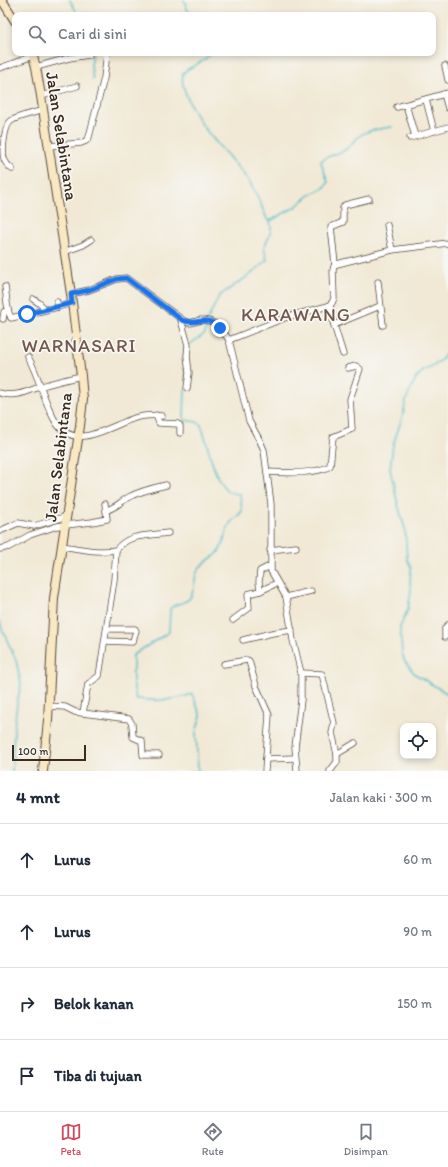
<!DOCTYPE html>
<html lang="id">
<head>
<meta charset="utf-8">
<style>
  :root { --surface:#fff; --page:#f2f2f3; --text:#1f2937; --muted:#747a83; --line:#e0e1e3; --accent:#d1495b }
  body { margin:0; font-family:Itim,sans-serif; background:var(--page); color:var(--text) }
  .controls { position:absolute; right:12px; bottom:12px; display:grid; overflow:hidden; border-radius:8px; box-shadow:0 2px 6px #0003 }
  .controls button { width:36px; height:36px; display:grid; place-items:center; padding:0; border:0; border-bottom:1px solid var(--line); background:var(--surface); color:var(--text); font:20px sans-serif }
  .scale { position:absolute; left:12px; bottom:10px; width:74px; box-sizing:border-box; padding-left:4px; border:2px solid #3b2a1e; border-top:0; font-size:11px; line-height:14px; white-space:nowrap; color:#3b2a1e; -webkit-text-stroke:3px #f6f6f2; paint-order:stroke }
  .stop { position:absolute; width:12px; height:12px; margin:-9px; border:3px solid #1a73e8; border-radius:50%; background:#fff }
  .stop.end { background:#1a73e8; border-color:#fff; box-shadow:0 1px 4px #0008 }
  .list { margin:0; padding:0; list-style:none }
  h2 { display:flex; justify-content:space-between; align-items:center; height:52px; margin:0; padding:0 16px; font-size:17px }
  h2 small { font-size:13px; font-weight:400; color:var(--muted) }
  .list li { display:grid; grid-template-columns:26px 1fr auto; gap:12px; align-items:center; box-sizing:border-box; height:72px; padding:0 16px; border-top:1px solid var(--line) }
  .list b { display:block; font-size:15px; white-space:nowrap }
  .list em { font-size:13px; font-style:normal; color:var(--muted) }
  .icon { flex:none; width:22px; height:22px; fill:none; stroke:currentColor; stroke-width:2; stroke-linecap:round; stroke-linejoin:round }
  .map { position:relative; flex:none; width:448px; height:771px; overflow:hidden }
  .search { position:absolute; background:var(--surface); box-shadow:0 2px 6px #0003; left:12px; right:12px; top:12px; height:44px; display:flex; align-items:center; gap:10px; box-sizing:border-box; padding:0 14px; border-radius:8px; color:var(--muted); font-size:15px }
  .sheet { height:340px; background:var(--surface) }
  nav { display:flex; justify-content:space-around; align-items:center; box-sizing:border-box; height:56px; border-top:1px solid var(--line); background:var(--surface); font-size:11px; color:var(--muted) }
  nav a { display:grid; justify-items:center; gap:2px }
  nav .on { color:var(--accent) }
  .map>svg:first-child { display:block }
</style>
</head>
<body>
<div class="map">
<svg width="448" height="771" viewBox="0 0 448 771">
  <rect width="100%" height="100%" fill="#f6f6f2"/>
  <filter id="ink" filterUnits="userSpaceOnUse"><feTurbulence type="fractalNoise" baseFrequency=".025" numOctaves="2"/><feDisplacementMap in="SourceGraphic" scale="8" xChannelSelector="R" yChannelSelector="G"/><feConvolveMatrix kernelMatrix="1 2 1 2 8 2 1 2 1" color-interpolation-filters="sRGB"/></filter>
  <filter id="wash" filterUnits="userSpaceOnUse"><feTurbulence type="fractalNoise" baseFrequency=".012" numOctaves="4" result="noise"/><feDisplacementMap in="SourceGraphic" scale="16" xChannelSelector="R" yChannelSelector="G"/><feGaussianBlur stdDeviation="0.9" result="paint"/><feColorMatrix in="noise" values="0 0 0 0 0 0 0 0 0 0 0 0 0 0 0 0 0 1.4 0 .05"/><feComposite in="paint" operator="in"/></filter>
  <g filter="url(#wash)">
    <rect width="100%" height="100%" fill="#f1e9d5"/>
    <g fill="none" stroke-linecap="round" stroke-linejoin="round">
      <g stroke="#4dbbc6" stroke-width="1.5">
        <path d="M70 0 78 15"/>
        <path d="M184 0 187 9 192 15"/>
        <path d="M212 53C204 63 192 65 183 73 181 82 184 88 187 97 200 130 224 149 245 176 255 188 261 205 267 219L269 220"/>
        <path d="M93 79 91 66 93 53"/>
        <path d="M270 221 295 207 310 195 325 187 328 182 321 162 322 160C329 155 338 154 345 150 351 145 355 139 361 135 369 129 382 129 392 127"/>
        <path d="M208 319 219 296 251 274 267 260 264 247C268 238 273 232 270 221"/>
        <path d="M190 344 205 334 207 323"/>
        <path d="M185 348 184 355 186 379"/>
        <path d="M448 351 440 361 432 367 423 371 416 378 406 400 403 415 393 445 390 469 398 505 405 529 407 559 411 567 410 582 411 591 408 609 400 627 402 653 405 662 415 674 448 694"/>
        <path d="M185 389 184 420 197 422 201 425C208 442 213 481 228 491 231 493 236 494 240 494L242 511C239 516 234 518 231 522 225 530 225 546 217 554 211 559 203 562 198 570 193 579 196 591 189 599 184 604 175 602 170 609L169 632 133 655V683L136 699C156 701 173 701 192 694L201 716 196 732 198 771"/>
        <path d="M0 621 2 629 16 660 21 684 17 704 14 729 12 771"/>
      </g>
    </g>
  </g>
  <g filter="url(#ink)">
    <g fill="none" stroke-linecap="round" stroke-linejoin="round">
      <defs>
        <g id="street">
          <path d="M445 66 448 80"/>
          <path d="M36 67 69 58 89 55"/>
          <path d="M0 68 33 56"/>
          <path d="M444 94 448 108"/>
          <path d="M41 96 77 86"/>
          <path d="M426 100 434 131"/>
          <path d="M406 105 415 136"/>
          <path d="M397 107 448 93"/>
          <path d="M410 138 448 127"/>
          <path d="M49 146 81 143 86 141 89 137 104 78 107 53"/>
          <path d="M12 169C8 166 6 164 4 159 2 151 4 126 11 121 18 116 35 113 43 110"/>
          <path d="M387 225 392 250"/>
          <path d="M64 252 83 245 91 240"/>
          <path d="M335 264 331 227 343 222V208L345 205 369 199"/>
          <path d="M378 282 383 325"/>
          <path d="M5 287C7 297 6 309 11 318L58 307"/>
          <path d="M71 294 89 290 117 279 126 278 184 321 190 323 201 320 209 321 216 324 227 337 229 340 249 421 260 441 264 450 271 504V571L286 597 293 640 301 673V700L295 747 297 771"/>
          <path d="M33 299 39 303 45 309"/>
          <path d="M57 302 58 307 72 303"/>
          <path d="M330 305 334 325 343 354"/>
          <path d="M3 319 4 312 8 310"/>
          <path d="M181 320 188 345 187 356 189 373 187 388"/>
          <path d="M334 325 380 306"/>
          <path d="M229 340 287 317 328 306 332 303 334 298 333 270 334 266 337 264 392 250 448 243"/>
          <path d="M28 357C39 376 43 399 54 419 72 453 106 428 132 419 142 415 151 415 162 416"/>
          <path d="M0 393C15 398 28 391 42 386 55 382 68 379 81 376"/>
          <path d="M156 415 159 423 178 424 180 426V433"/>
          <path d="M267 472C283 473 316 474 330 466L333 437 352 429 350 399 360 369 356 366 348 368"/>
          <path d="M107 510C117 507 120 502 129 497 140 491 153 488 166 485"/>
          <path d="M0 531 18 523 34 526 65 517"/>
          <path d="M62 546C81 549 97 553 116 550 129 533 148 536 168 533"/>
          <path d="M0 549 9 547 30 535 57 526 92 522 107 519 105 504"/>
          <path d="M270 550 296 547"/>
          <path d="M260 591 277 583"/>
          <path d="M286 597 311 591"/>
          <path d="M233 620 249 608 248 594 260 591 259 582 260 571 270 566"/>
          <path d="M445 637V628L448 625"/>
          <path d="M243 640 272 633 292 630"/>
          <path d="M105 641 132 642 133 641 136 631 135 629H107"/>
          <path d="M224 664 247 660 249 661 256 686 269 715 265 771"/>
          <path d="M301 673 322 674 334 723 332 733 337 754V762L330 771"/>
          <path d="M48 706 65 707 75 712 129 719 132 724 133 737 142 741 143 755H159"/>
          <path d="M83 713 88 684 99 676 114 580 116 550"/>
          <path d="M337 754 355 743"/>
          <path d="M266 759 295 758"/>
        </g>
        <g id="secondary">
          <path d="M2 0 15 21"/>
          <path d="M32 53 36 67 41 96 71 294 81 376 83 399 80 426 54 598 48 720 43 771"/>
        </g>
      </defs>
      <use href="#street" stroke="#564739" stroke-width="7"/>
      <use href="#secondary" stroke="#564739" stroke-width="10"/>
      <use href="#street" stroke="#fff" stroke-width="5.5"/>
      <use href="#secondary" stroke="#f8e8c3" stroke-width="8"/>
    </g>
  </g>
  <g fill="none" stroke-linecap="round" stroke-linejoin="round" filter="url(#ink)">
    <path stroke="#1a73e8" stroke-width="5" d="M27 314 72 303 71 294 89 290 117 279 126 278 182 320C197 327 204 313 220 328"/>
  </g>
  <g text-anchor="middle" dominant-baseline="central" stroke-width="3.5" stroke-linejoin="round" paint-order="stroke">
    <g font-size="17" fill="#3b2a1e" stroke="#f6f6f2">
      <text transform="translate(62 136) rotate(81)">Jalan Selabintana</text>
      <text transform="translate(58 457) rotate(-83)">Jalan Selabintana</text>
    </g>
    <g font-size="19" letter-spacing="1" fill="#74574b" stroke="#f6f6f2">
      <text x="296" y="314">KARAWANG</text>
      <text x="79" y="345">WARNASARI</text>
    </g>
  </g>
</svg>
<div class="controls">
<button><svg class="icon" aria-label="locate" viewBox="0 0 24 24"><circle cx="12" cy="12" r="6"/><path d="M12 2v4M12 18v4M2 12h4M18 12h4"/></svg></button>
</div>
<div class="scale">100 m</div>
<div class="stop" style="left:27px;top:314px"></div>
<div class="stop end" style="left:220px;top:328px"></div>
<div class="search"><svg class="icon" aria-label="search" viewBox="0 0 24 24"><circle cx="10" cy="10" r="6"/><path d="M15 15l6 6"/></svg>Cari di sini</div>
</div>
<section class="sheet">
<h2>4 mnt<small>Jalan kaki · 300 m</small></h2>
<ul class="list">
<li><svg class="icon" aria-label="ahead" viewBox="0 0 24 24"><path d="M12 20V5M6 11l6-6 6 6"/></svg><div><b>Lurus</b></div><em>60 m</em></li>
<li><svg class="icon" aria-label="ahead" viewBox="0 0 24 24"><path d="M12 20V5M6 11l6-6 6 6"/></svg><div><b>Lurus</b></div><em>90 m</em></li>
<li><svg class="icon" aria-label="right" viewBox="0 0 24 24"><path d="M7 20v-9h11M14 6l5 5-5 5"/></svg><div><b>Belok kanan</b></div><em>150 m</em></li>
<li><svg class="icon" aria-label="arrive" viewBox="0 0 24 24"><path d="M6 21V4h12l-3 4 3 4H6"/></svg><div><b>Tiba di tujuan</b></div></li>
</ul>
</section>
<nav>
<a class="on"><svg class="icon" aria-label="map" viewBox="0 0 24 24"><path d="M3 6l6-2 6 2 6-2v14l-6 2-6-2-6 2zM9 4v14M15 6v14"/></svg>Peta</a>
<a><svg class="icon" aria-label="directions" viewBox="0 0 24 24"><path d="M12 3l9 9-9 9-9-9zM9 14v-3h6M13 9l2 2-2 2"/></svg>Rute</a>
<a><svg class="icon" aria-label="saved" viewBox="0 0 24 24"><path d="M7 4h10v16l-5-4-5 4z"/></svg>Disimpan</a>
</nav>
</body>
</html>
